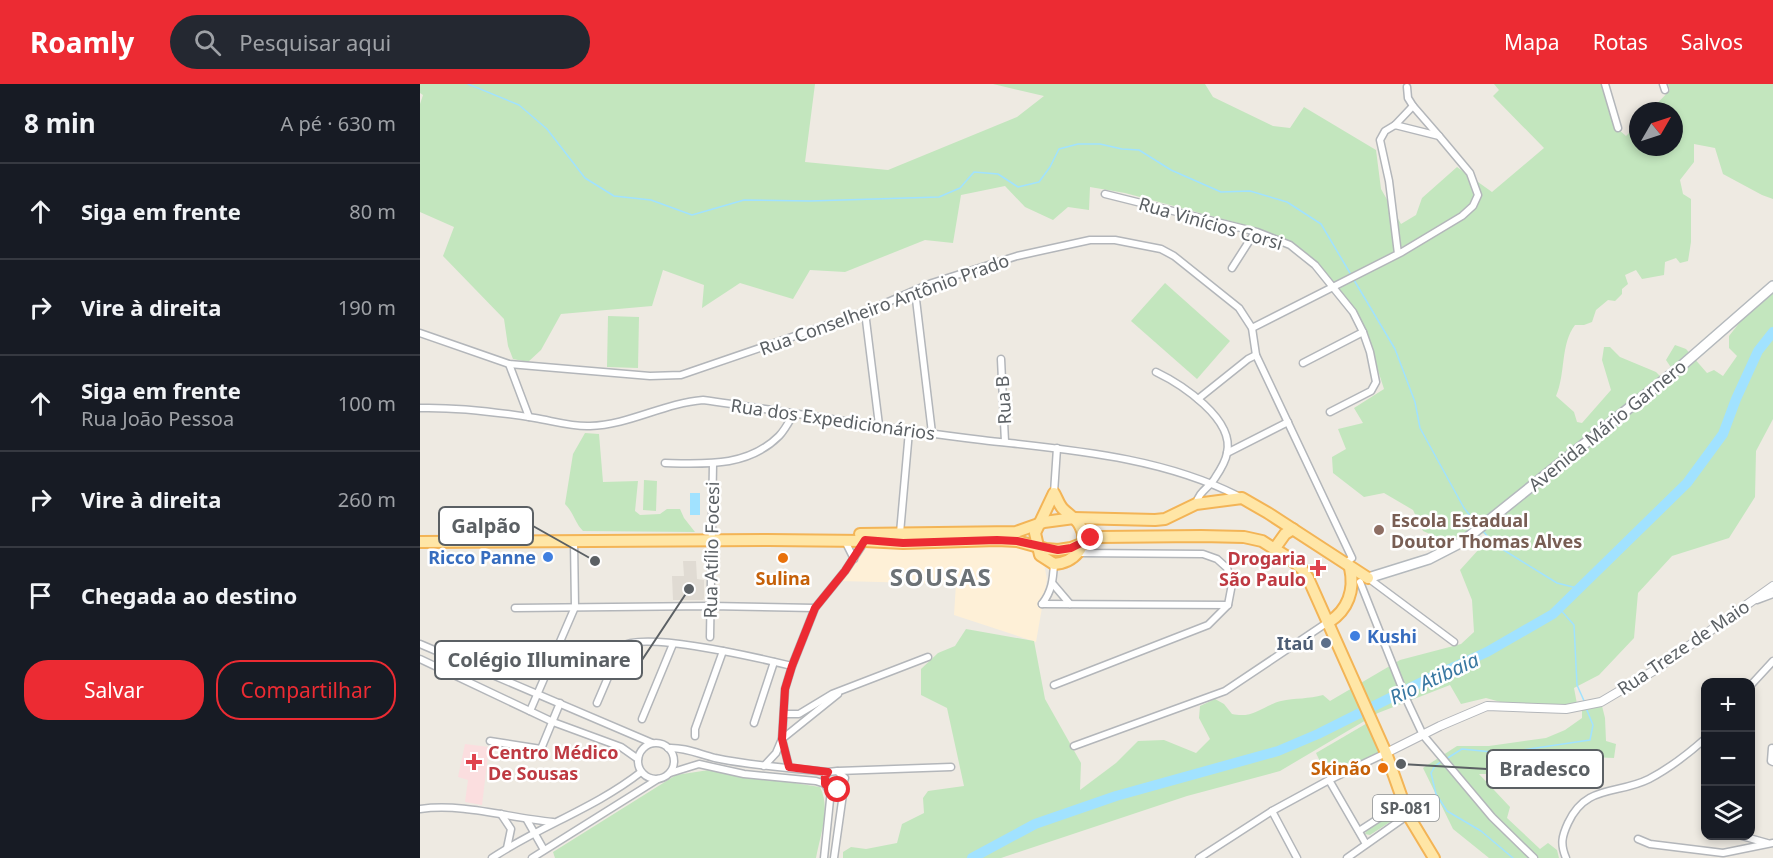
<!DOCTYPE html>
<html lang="pt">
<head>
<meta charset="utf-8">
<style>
  :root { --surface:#171b24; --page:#242831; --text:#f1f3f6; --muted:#9ea1a6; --line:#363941; --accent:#ec2b33 }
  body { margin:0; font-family:"Noto Sans",sans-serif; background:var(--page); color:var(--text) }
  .controls { position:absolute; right:18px; bottom:18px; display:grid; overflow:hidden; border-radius:12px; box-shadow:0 3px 9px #0003 }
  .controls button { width:54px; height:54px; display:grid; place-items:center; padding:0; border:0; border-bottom:2px solid var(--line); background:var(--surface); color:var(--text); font:30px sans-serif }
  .compass { position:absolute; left:1209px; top:18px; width:54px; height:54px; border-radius:50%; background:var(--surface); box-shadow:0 3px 9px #0003; rotate:51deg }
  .stop { position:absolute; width:18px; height:18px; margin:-14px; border:4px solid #ec2b33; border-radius:50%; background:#fff }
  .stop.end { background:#ec2b33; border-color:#fff; box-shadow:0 2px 6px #0008 }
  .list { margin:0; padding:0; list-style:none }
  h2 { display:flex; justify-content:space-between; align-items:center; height:78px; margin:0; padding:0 24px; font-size:26px }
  h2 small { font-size:20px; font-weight:400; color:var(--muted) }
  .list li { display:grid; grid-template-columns:39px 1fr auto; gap:18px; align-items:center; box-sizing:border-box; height:96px; padding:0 24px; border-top:2px solid var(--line) }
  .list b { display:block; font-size:22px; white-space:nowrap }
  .list p { margin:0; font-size:20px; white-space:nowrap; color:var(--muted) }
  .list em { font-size:20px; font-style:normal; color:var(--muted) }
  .actions { display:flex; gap:12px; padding:18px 24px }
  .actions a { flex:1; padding:14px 0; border:2px solid var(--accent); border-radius:24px; text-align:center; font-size:21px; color:var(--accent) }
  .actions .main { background:var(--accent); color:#fff }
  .icon { flex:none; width:33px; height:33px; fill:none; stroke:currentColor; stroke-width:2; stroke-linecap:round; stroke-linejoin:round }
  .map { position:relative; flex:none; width:1353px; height:774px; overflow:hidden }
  header { display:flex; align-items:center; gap:36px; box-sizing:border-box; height:84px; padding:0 30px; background:var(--accent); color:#fff }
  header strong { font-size:28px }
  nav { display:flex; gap:33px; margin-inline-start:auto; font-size:21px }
  .search { width:420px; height:54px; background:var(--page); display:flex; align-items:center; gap:15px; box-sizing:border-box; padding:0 21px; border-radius:33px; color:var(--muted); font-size:22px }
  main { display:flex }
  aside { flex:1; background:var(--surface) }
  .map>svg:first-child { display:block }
</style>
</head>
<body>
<header>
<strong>Roamly</strong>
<div class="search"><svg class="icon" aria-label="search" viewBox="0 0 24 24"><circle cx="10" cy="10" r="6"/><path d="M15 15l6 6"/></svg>Pesquisar aqui</div>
<nav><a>Mapa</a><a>Rotas</a><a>Salvos</a></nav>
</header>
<main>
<aside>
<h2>8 min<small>A pé · 630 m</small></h2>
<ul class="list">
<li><svg class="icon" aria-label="ahead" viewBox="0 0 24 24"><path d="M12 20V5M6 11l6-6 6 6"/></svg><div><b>Siga em frente</b></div><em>80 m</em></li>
<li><svg class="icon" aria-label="right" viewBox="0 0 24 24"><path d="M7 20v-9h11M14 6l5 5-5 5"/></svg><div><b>Vire à direita</b></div><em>190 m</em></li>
<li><svg class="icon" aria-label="ahead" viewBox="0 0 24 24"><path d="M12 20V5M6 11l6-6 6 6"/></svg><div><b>Siga em frente</b><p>Rua João Pessoa</p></div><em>100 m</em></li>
<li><svg class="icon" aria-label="right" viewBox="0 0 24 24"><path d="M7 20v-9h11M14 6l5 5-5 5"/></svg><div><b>Vire à direita</b></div><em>260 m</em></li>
<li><svg class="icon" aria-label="arrive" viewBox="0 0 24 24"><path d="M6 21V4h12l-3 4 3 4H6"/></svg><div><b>Chegada ao destino</b></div></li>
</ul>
<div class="actions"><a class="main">Salvar</a><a>Compartilhar</a></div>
</aside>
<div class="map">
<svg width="1353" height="774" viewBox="0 0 1353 774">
  <rect width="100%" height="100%" fill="#eeeae2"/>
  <path fill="#fef0d7" d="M447 458H564L609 463 624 480 627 495 616 558 534 531 536 500 420 497Z"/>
  <path fill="#e0dbd3" d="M263 477H276L277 495 284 496V514L283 516H253L252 492H264Z"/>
  <path fill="#fbdedf" d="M45 660 69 663 62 721 45 718 48 696 38 693Z"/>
  <g fill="#c3e6be">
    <path d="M0 0H395L385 78 468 86 597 33 624 12 573 0H785L793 13 853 42 870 44 884 23 956 66 961 105 981 140 996 131 1002 114 1037 83 1072 108 1124 64 1073 12 1079 6 1074 0H1186L1198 45 1206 52 1218 40V63H1254V27H1230L1250 6 1248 0H1353V115L1342 111 1303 90 1295 64 1274 60V78L1260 96 1263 110 1271 115V158L1268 177 1260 179 1256 174 1245 178 1244 191 1222 195 1216 186 1205 191 1208 200 1202 205V210L1195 217 1188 216 1176 226 1172 238 1164 241H1155C1140 261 1146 289 1136 312L1154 328 1157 338 1162 339 1191 306 1182 276 1184 263H1190L1200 273 1236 288 1242 294 1252 285 1246 276 1255 261 1266 265 1287 289 1294 286 1303 292 1317 272 1309 264V252L1353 196V335L1336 367 1335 413 1309 454 1252 472 1218 509 1214 554 1179 591 1154 604 1157 620 1123 623 1088 620 1066 614 1041 620 1030 601 958 629 860 687 767 712 581 774H423V768L431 763 446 765 477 759 482 740 504 729 503 714 508 707 544 702 527 624 501 611V585L518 569 535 562 546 545 614 557 625 615 661 679 660 706 696 679 718 657 744 656 776 669 790 655 779 634 780 622 795 615 804 620 812 630C833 635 842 622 861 617 875 614 889 615 903 611L910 617 980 576 1041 560 1054 548 1052 516 1040 486 1069 454 1063 449 1024 463 1019 454 1003 447 993 426 964 409 944 413 913 389 912 373 926 365 918 345 943 339 934 324 964 305 947 252 936 226 898 180 873 160 840 145 705 109 670 103 669 126 648 123 633 136 605 123 585 102 541 111 533 159 505 156 425 188 390 186 373 215 320 199 282 224 284 201 243 186 232 222 141 230 121 266 108 278 93 275 88 262 84 235 23 172 34 143 0 128V20L3 11 0 9Z"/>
    <path d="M745 199 810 257 777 295 711 237Z"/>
    <path d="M188 232 219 233 218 284 187 283Z"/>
    <path d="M165 349 179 350 183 398 218 397 215 427 220 431 240 430 247 425H260L264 434 275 448 163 447C155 439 154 429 145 420L153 370Z"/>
    <path d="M224 396 237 397 236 427 223 426Z"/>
    <path d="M1181 618 1185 634 1186 657 1196 660 1194 674 1170 673 1115 679 1081 690H1059L1090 723 1087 734 1120 765 1128 759 1137 766 1139 774H1069L1033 745 1003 684 1037 662H1069L1126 654 1145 646 1162 634V625Z"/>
    <path d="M949 638 962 667 907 692 896 669Z"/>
    <path d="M289 686 400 703C411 724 400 752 396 774H135L133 768 256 691Z"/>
    <path d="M977 726 979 732 950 751 945 750 947 745Z"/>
  </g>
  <rect fill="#a1e2ff" x="270" y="409" width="10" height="22"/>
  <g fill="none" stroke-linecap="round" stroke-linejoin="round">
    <g stroke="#a1e2ff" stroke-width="1.5">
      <path d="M48 0 99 21 127 45 165 94 194 112 231 116 272 131 324 116 390 117 519 113 540 104 554 88 578 90 598 103 619 98 630 83 639 65 658 60H680L702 65 719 66 751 86 801 108 830 107 867 118 901 140 930 189"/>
      <path d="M934 196 975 265 995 318 1000 344 1044 424 1056 439"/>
      <path d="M1063 447 1074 460 1137 499 1161 505"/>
      <path d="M1139 524 1154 541 1157 601 1165 619"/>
      <path d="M1026 675 1042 665 1082 669 1170 656 1173 641 1166 624"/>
      <path d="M1022 677 1015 682 1011 689 1016 710 1027 727 1061 747 1093 774"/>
    </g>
    <path stroke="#a1e2ff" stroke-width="10" d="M552 774 615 740 696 712 858 667 898 650 1012 593 1067 568 1133 530 1267 399 1303 350 1316 315 1338 267 1353 248"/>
    <defs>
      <g id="minor">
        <path d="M1185 0 1198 44"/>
        <path d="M1243 0 1245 6"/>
        <path d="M987 3 988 14 993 22"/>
        <path d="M975 41 993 22 1019 52"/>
        <path d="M685 110 837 148 870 161 895 181 933 228 943 248 950 268 956 298 951 307 910 328"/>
        <path d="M812 184 835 148"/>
        <path d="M495 207 512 349"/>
        <path d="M445 228 459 341"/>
        <path d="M832 244 982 168 1042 132 1053 122 1058 111 1050 89 1019 52 975 41 965 47 960 56 969 97 978 170"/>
        <path d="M0 249 89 280 230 292 261 291 445 228 512 199 597 172 670 156H695L741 165 754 172 819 224 832 244 836 271 932 474 925 480"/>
        <path d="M581 275 585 358"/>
        <path d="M883 279 943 248"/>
        <path d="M89 280 109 333"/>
        <path d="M736 288C761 300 815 335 807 369 806 376 799 388 795 394 789 404 779 407 776 420"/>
        <path d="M778 315 828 275 836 271"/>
        <path d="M0 324C38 323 77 328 115 334 133 337 153 343 170 342 209 341 244 319 283 316 376 329 469 345 562 356 648 366 739 372 818 412"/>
        <path d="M807 369 868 338"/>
        <path d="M245 379C286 380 328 383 359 352 365 346 370 336 374 329"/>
        <path d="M634 409 637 364"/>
        <path d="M480 449 489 347"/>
        <path d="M425 457 434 475"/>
        <path d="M948 494 1034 558"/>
        <path d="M940 498 988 619 1003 651 1072 733 1114 774"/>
        <path d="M633 500 650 520"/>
        <path d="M1337 516 1353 510"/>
        <path d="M622 520 808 521"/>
        <path d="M622 520C632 507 633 496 634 480"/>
        <path d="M95 524 290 522 395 524"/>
        <path d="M290 553 293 380"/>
        <path d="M0 560 232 659"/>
        <path d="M0 575 133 638 201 663 218 675"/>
        <path d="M634 601 788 541 808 521 812 500 807 484 797 475 783 470 659 469"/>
        <path d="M1330 602 1353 577"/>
        <path d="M177 619 201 563C222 546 343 575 372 582"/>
        <path d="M110 627 155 523 154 457"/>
        <path d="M364 630H379L412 610 508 573"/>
        <path d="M222 635 253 560"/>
        <path d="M334 639 354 578"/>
        <path d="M275 652V645L303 567"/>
        <path d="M70 657 121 665 140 619"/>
        <circle cx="236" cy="677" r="18"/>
        <path d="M654 662 805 607 908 538"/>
        <path d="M248 664C264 663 279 670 295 674 332 682 370 684 408 688L417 687 425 694 422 704 415 707 407 704 404 696 408 688"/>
        <path d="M1352 664 1351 677 1353 678"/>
        <path d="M344 682 356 669 362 655 418 610"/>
        <path d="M369 683 362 655 365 605 372 582 395 524 425 487 445 457"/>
        <path d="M418 687 531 683"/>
        <path d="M250 689 279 680 324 690 396 697 405 700"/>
        <path d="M909 696 946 760"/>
        <path d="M0 725C44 719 89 734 133 738"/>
        <path d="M852 727 877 774"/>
        <path d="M81 730 91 745 87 764"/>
        <path d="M107 736 124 766"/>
        <path d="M939 747 984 718"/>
        <path d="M1322 752 1347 759"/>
        <path d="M1218 755 1230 760 1303 769 1353 759"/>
        <path d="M72 774C120 742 175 724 221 688"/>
        <path d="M112 774 238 695"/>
        <path d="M404 774 411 706"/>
        <path d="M414 774 424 703"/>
        <path d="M779 774 852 727 909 696 966 669"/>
        <path d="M927 774 988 731"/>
        <path d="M1146 774C1140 760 1142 752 1148 739 1166 700 1197 711 1229 695 1250 684 1268 670 1286 654"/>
      </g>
      <path id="tertiary" d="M966 669 1020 642 1067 622 1146 625 1181 618 1235 586 1353 502"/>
      <path id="secondary" d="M948 494 1009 475 1042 458 1259 284 1353 202"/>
      <g id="primary">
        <path d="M634 409C637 414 639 421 643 425 649 431 657 435 660 442 671 462 653 479 634 480L620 471 615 449Z"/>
        <path d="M440 450 596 448 624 438 654 434 735 436 745 435 776 420 822 414 848 429 948 494"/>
        <path d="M0 458 348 456 445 457 483 459 577 456 597 457 626 465 638 466 651 464 679 453 781 452 824 453 842 457 869 474 882 485 888 494 966 669 988 731 1014 774"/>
        <path d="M855 464 865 450 873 445"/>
        <path d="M909 538C928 526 935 506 930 484"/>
      </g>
    </defs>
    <use href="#minor" stroke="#b3b6ba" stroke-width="9"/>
    <use href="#tertiary" stroke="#b3b6ba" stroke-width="10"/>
    <use href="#secondary" stroke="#b4b9bd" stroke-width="12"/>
    <use href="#primary" stroke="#f3b456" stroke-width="14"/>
    <use href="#minor" stroke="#fff" stroke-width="6"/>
    <use href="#tertiary" stroke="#fff" stroke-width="8"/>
    <use href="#secondary" stroke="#fff" stroke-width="9"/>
    <use href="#primary" stroke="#ffe6a6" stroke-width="10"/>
  </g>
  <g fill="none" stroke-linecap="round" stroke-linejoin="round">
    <path stroke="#ec2b33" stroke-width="8" d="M418 706H411L405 700V692L408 688 369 683 362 655 365 605 372 582 395 524 425 487 445 456 483 459 577 456 597 457 638 466 651 464 671 454"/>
  </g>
  <circle fill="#8d6e63" stroke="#fff" stroke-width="2" cx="959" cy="446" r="6"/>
  <g fill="#3f7fe0" stroke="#fff" stroke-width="2">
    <circle cx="128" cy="473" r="6"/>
    <circle cx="935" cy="552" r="6"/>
  </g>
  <g fill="#e8710a" stroke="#fff" stroke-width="2">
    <circle cx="363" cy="474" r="6"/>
    <circle cx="963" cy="684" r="6"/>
  </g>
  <g fill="#e0444e" stroke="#fff" stroke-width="2">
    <path d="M895 475h6v6h6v6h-6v6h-6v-6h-6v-6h6z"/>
    <path d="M51 669h6v6h6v6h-6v6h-6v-6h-6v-6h6z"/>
  </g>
  <circle fill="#5c6f8a" stroke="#fff" stroke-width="2" cx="906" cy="559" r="6"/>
  <g text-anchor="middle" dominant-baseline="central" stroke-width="5" stroke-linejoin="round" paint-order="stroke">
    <rect fill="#fff" stroke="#8c9092" stroke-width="1.5" x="953" y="711" width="66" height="26" rx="4.5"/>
    <g font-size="16" font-weight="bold" fill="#5b6064">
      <text x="986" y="724">SP-081</text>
    </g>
    <g font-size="18" fill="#5b6064" stroke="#fff">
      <text transform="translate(791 139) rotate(16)">Rua Vinícios Corsi</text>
      <text transform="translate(464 220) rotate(-20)">Rua Conselheiro Antônio Prado</text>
      <text transform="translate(583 316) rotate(-93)">Rua B</text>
      <text transform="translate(413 335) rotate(8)">Rua dos Expedicionários</text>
      <text transform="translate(1187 341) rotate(-39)">Avenida Mário Garnero</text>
      <text transform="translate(291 466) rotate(-89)">Rua Atílio Focesi</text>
      <text transform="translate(1263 563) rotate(-34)">Rua Treze de Maio</text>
    </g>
    <g font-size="18" font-weight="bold" fill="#785e54" stroke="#fff" text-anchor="start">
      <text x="971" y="436">Escola Estadual<tspan x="971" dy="21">Doutor Thomas Alves</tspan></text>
    </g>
    <g font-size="18" font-weight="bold" fill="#366cbe" stroke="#fff" text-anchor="end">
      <text x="116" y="473">Ricco Panne</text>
      <text x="947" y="552" text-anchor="start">Kushi</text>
    </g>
    <g font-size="18" font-weight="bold" fill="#be3a42" stroke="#fff" text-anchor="end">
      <text x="886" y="474">Drogaria<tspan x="886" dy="21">São Paulo</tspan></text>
      <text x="68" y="668" text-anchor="start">Centro Médico<tspan x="68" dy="21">De Sousas</tspan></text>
    </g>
    <g font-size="18" font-weight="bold" fill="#c56008" stroke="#fff">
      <text x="363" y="494">Sulina</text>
      <text x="951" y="684" text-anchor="end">Skinão</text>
    </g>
    <g font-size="18" font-weight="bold" fill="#4e5e75" stroke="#fff" text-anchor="end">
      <text x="894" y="559">Itaú</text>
    </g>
    <g font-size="20" font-style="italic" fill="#3877a1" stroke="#fff">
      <text transform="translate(1014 594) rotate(-25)">Rio Atibaia</text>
    </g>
    <g font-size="24" font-weight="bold" letter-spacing="1.5" fill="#6c7276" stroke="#fff">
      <text x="521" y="492">SOUSAS</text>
    </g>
  </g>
  <path fill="none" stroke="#5b6064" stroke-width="2" d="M175 477L113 442M269 505L222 576M981 680L1067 685"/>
  <g fill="#5b6064" stroke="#fff" stroke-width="2">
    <circle cx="175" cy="477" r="6"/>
    <circle cx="269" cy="505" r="6"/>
    <circle cx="981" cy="680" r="6"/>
  </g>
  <g fill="#fff" stroke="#5b6064" stroke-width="2">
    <rect x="19" y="423" width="94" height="38" rx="6"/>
    <rect x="15" y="557" width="207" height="38" rx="6"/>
    <rect x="1067" y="666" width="116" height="38" rx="6"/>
  </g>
  <g font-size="20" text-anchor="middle" font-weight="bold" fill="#5b6064">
    <text x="66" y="449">Galpão</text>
    <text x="119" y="583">Colégio Illuminare</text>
    <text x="1125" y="692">Bradesco</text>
  </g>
</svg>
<div class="controls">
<button>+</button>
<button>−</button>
<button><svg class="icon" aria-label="layers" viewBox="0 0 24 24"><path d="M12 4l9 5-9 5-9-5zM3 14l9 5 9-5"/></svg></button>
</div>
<svg class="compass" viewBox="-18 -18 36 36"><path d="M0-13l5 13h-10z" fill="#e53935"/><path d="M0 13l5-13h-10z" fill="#9ea1a6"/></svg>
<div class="stop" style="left:418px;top:706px"></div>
<div class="stop end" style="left:671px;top:454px"></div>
</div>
</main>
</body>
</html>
